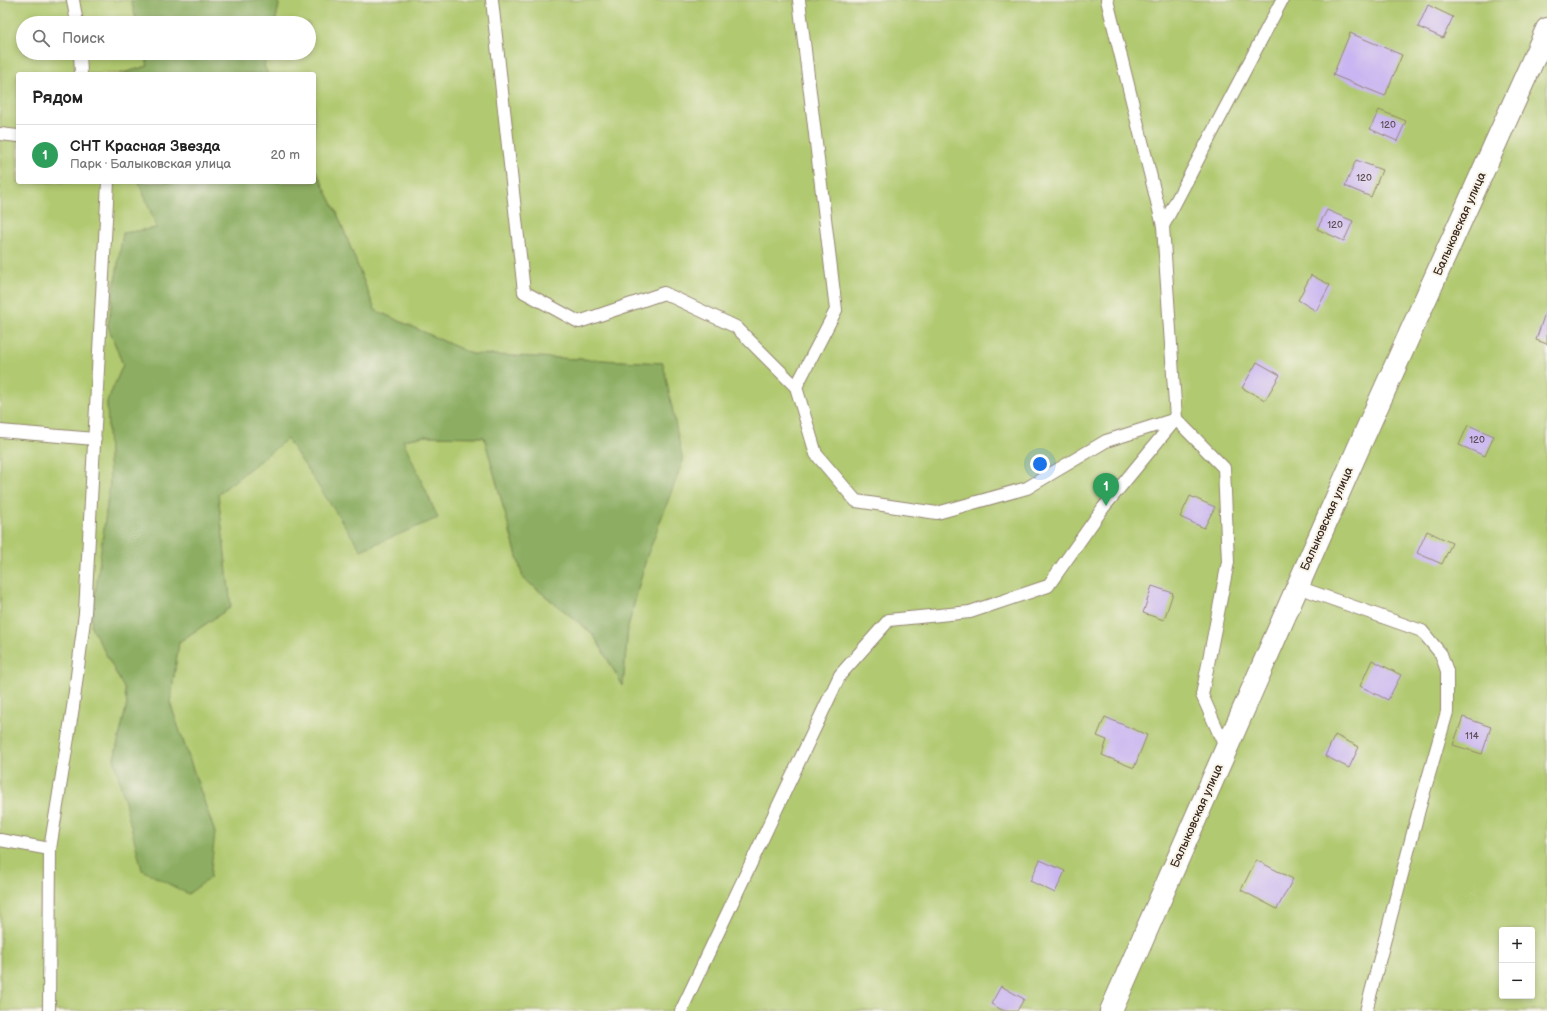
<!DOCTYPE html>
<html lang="ru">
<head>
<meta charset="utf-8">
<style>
  :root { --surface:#fff; --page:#f2f2f2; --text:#222; --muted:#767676; --line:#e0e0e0; --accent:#db2777 }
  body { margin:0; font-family:"Balsamiq Sans",sans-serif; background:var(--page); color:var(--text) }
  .controls { position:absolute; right:12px; bottom:12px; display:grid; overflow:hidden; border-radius:4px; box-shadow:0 2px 6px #0003 }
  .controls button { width:36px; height:36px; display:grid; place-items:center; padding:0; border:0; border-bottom:1px solid var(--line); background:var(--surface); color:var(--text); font:20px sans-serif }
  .you { position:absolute; left:1040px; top:464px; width:14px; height:14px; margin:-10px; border:3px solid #fff; border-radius:50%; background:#1a73e8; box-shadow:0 0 0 6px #1a73e833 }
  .badge { display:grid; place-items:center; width:26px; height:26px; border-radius:50%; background:var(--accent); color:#fff; font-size:13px; font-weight:700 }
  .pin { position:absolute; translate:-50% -33px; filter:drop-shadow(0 1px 2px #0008) }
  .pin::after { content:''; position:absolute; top:21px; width:14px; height:12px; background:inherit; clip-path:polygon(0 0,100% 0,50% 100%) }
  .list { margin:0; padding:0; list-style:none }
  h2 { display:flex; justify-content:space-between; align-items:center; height:52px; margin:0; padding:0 16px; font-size:17px }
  h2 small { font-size:13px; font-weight:400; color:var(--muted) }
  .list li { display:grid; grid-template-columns:26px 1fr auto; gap:12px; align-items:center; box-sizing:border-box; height:60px; padding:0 16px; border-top:1px solid var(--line) }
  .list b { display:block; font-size:15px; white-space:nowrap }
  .list p { margin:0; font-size:13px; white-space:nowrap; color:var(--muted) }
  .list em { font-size:13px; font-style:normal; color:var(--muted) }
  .icon { flex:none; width:22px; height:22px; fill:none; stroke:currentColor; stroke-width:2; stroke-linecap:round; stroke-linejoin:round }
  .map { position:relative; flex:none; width:1547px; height:1011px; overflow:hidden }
  .search { position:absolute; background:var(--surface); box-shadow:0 2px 6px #0003; left:16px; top:16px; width:300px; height:44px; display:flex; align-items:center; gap:10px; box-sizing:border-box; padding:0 14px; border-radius:22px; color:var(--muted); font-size:15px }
  .panel { position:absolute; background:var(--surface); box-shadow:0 2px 6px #0003; left:16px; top:72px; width:300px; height:112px; border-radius:4px }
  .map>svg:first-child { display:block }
</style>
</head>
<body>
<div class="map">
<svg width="1547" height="1011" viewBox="0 0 1547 1011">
  <rect width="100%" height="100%" fill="#f7f3e8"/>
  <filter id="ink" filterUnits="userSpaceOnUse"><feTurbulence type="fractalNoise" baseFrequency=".025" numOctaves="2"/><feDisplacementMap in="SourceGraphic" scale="8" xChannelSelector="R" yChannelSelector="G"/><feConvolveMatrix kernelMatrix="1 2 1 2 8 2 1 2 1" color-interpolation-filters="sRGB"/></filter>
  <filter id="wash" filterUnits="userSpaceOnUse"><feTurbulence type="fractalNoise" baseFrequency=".012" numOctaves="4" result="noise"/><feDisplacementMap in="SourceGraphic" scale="16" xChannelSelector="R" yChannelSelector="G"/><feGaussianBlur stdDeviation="0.9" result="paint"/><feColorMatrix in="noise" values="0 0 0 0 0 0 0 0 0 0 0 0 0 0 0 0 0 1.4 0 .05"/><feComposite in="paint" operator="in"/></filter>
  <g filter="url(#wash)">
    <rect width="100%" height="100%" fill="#ede3c5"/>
    <path fill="#b1c96f" stroke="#767a46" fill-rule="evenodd" d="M0 0H131L137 23H23V53H145L148 66 119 74H18V182H139L157 228 123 233 108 326 123 365 107 402 110 482 91 626 124 688 127 704 114 759 215 833 170 703 179 642 231 607 218 494 287 438 403 440 425 436 484 437 523 578 593 634 623 686 628 627 646 559 663 363 472 354 375 310 337 213 314 167V74H268L264 66 267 53H309V23H275L279 5 277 0H1547V1011H0ZM1502 930H1532V996H1502Z"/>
    <g fill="#8cad62" stroke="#646c40">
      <path d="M131 0H277L279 5 275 23H137Z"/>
      <path d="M145 53H267L264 66 268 74H119L148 66Z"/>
      <path d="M314 167 337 213 375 310 472 354 663 363 683 461 646 559 628 627 623 686 593 634 523 578 484 437 425 436 403 440 438 518 361 550 287 439 218 494 231 607 179 642 170 703 215 833 210 878 188 894 142 870 114 759 127 704 124 688 91 626 110 482 107 402 123 365 108 326 123 233 157 228 139 182H314Z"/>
    </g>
    <g id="blocks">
      <g fill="#c9b5f1">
        <path d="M1428 5 1453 17 1443 38 1418 27Z"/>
        <path d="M1350 33 1402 55 1385 96 1333 75Z"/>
        <path d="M1379 110 1406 121 1397 141 1370 129Z"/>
        <path d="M1356 160 1382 170 1371 197 1345 186Z"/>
        <path d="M1327 210 1353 221 1344 241 1317 229Z"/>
        <path d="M1311 275 1330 285 1316 311 1298 300Z"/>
        <path d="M1547 307V344L1536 340Z"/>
        <path d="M1257 362 1280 375 1265 400 1242 388Z"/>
        <path d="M1468 425 1494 436 1485 456 1459 445Z"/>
        <path d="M1190 496 1215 507 1204 528 1180 517Z"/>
        <path d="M1427 531 1452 543 1442 564 1417 553Z"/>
        <path d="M1152 586 1173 593 1164 620 1143 613Z"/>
        <path d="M1372 660 1401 675 1388 700 1360 686Z"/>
        <path d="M1105 717 1147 735 1134 768 1102 755 1107 740 1097 736Z"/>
        <path d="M1463 717 1491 727 1482 754 1453 745Z"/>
        <path d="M1335 735 1359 747 1349 768 1325 756Z"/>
        <path d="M1040 860 1065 871 1055 893 1030 881Z"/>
        <path d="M1256 860 1293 879 1277 909 1241 890Z"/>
        <path d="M1001 986 1024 999 1017 1011H1004L991 1004Z"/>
      </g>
    </g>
  </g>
  <g filter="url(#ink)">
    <use href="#blocks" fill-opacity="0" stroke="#948672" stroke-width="1"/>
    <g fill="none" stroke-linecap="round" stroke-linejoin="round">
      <defs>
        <g id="lane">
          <path d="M73 0 77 23"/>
          <path d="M492 0 524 292 579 322 664 293 736 327 796 387 816 454 856 501 937 513 1027 488 1106 441 1176 419 1224 468 1228 562 1202 695 1226 749"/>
          <path d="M80 53 81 74"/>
          <path d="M0 134 18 136"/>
          <path d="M1163 226 1282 0"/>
          <path d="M796 387 836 310 799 0"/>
          <path d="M0 431 95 439"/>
          <path d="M1298 587 1422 631 1441 654 1447 671V712L1420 806 1366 1011"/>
          <path d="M0 840 50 849 49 1011"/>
          <path d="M50 849 73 707 85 613 108 182"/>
          <path d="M681 1011 840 675 889 620 970 612 1048 586 1103 508 1176 419 1163 226 1107 0"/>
        </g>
        <path id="secondary" d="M1111 1011 1358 449 1547 29"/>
      </defs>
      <use href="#lane" stroke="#948672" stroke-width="14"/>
      <use href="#secondary" stroke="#948672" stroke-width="24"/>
      <use href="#lane" stroke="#fff" stroke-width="12"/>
      <use href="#secondary" stroke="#fff" stroke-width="22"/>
    </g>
  </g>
  <g text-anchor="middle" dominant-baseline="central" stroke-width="4" stroke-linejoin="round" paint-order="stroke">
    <g font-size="10" fill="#5e4d53">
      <text x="1388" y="125">120</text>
      <text x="1364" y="178">120</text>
      <text x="1335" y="225">120</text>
      <text x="1477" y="440">120</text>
      <text x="1472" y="736">114</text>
    </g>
    <g font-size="12" fill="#3b2a1e" stroke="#f7f3e8">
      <text transform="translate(1460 224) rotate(-66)">Балыковская улица</text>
      <text transform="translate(1327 519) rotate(-66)">Балыковская улица</text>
      <text transform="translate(1197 816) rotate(-66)">Балыковская улица</text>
    </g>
  </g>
</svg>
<div class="controls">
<button>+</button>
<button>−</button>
</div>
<div class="you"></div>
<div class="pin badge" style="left:1106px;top:506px;background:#2e9e5b">1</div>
<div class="search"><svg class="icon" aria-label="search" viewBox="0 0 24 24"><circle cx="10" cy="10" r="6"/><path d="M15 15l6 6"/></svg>Поиск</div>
<section class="panel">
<h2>Рядом<small></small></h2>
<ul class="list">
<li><span class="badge" style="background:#2e9e5b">1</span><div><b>СНТ Красная Звезда</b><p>Парк · Балыковская улица</p></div><em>20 m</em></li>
</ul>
</section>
</div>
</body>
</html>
